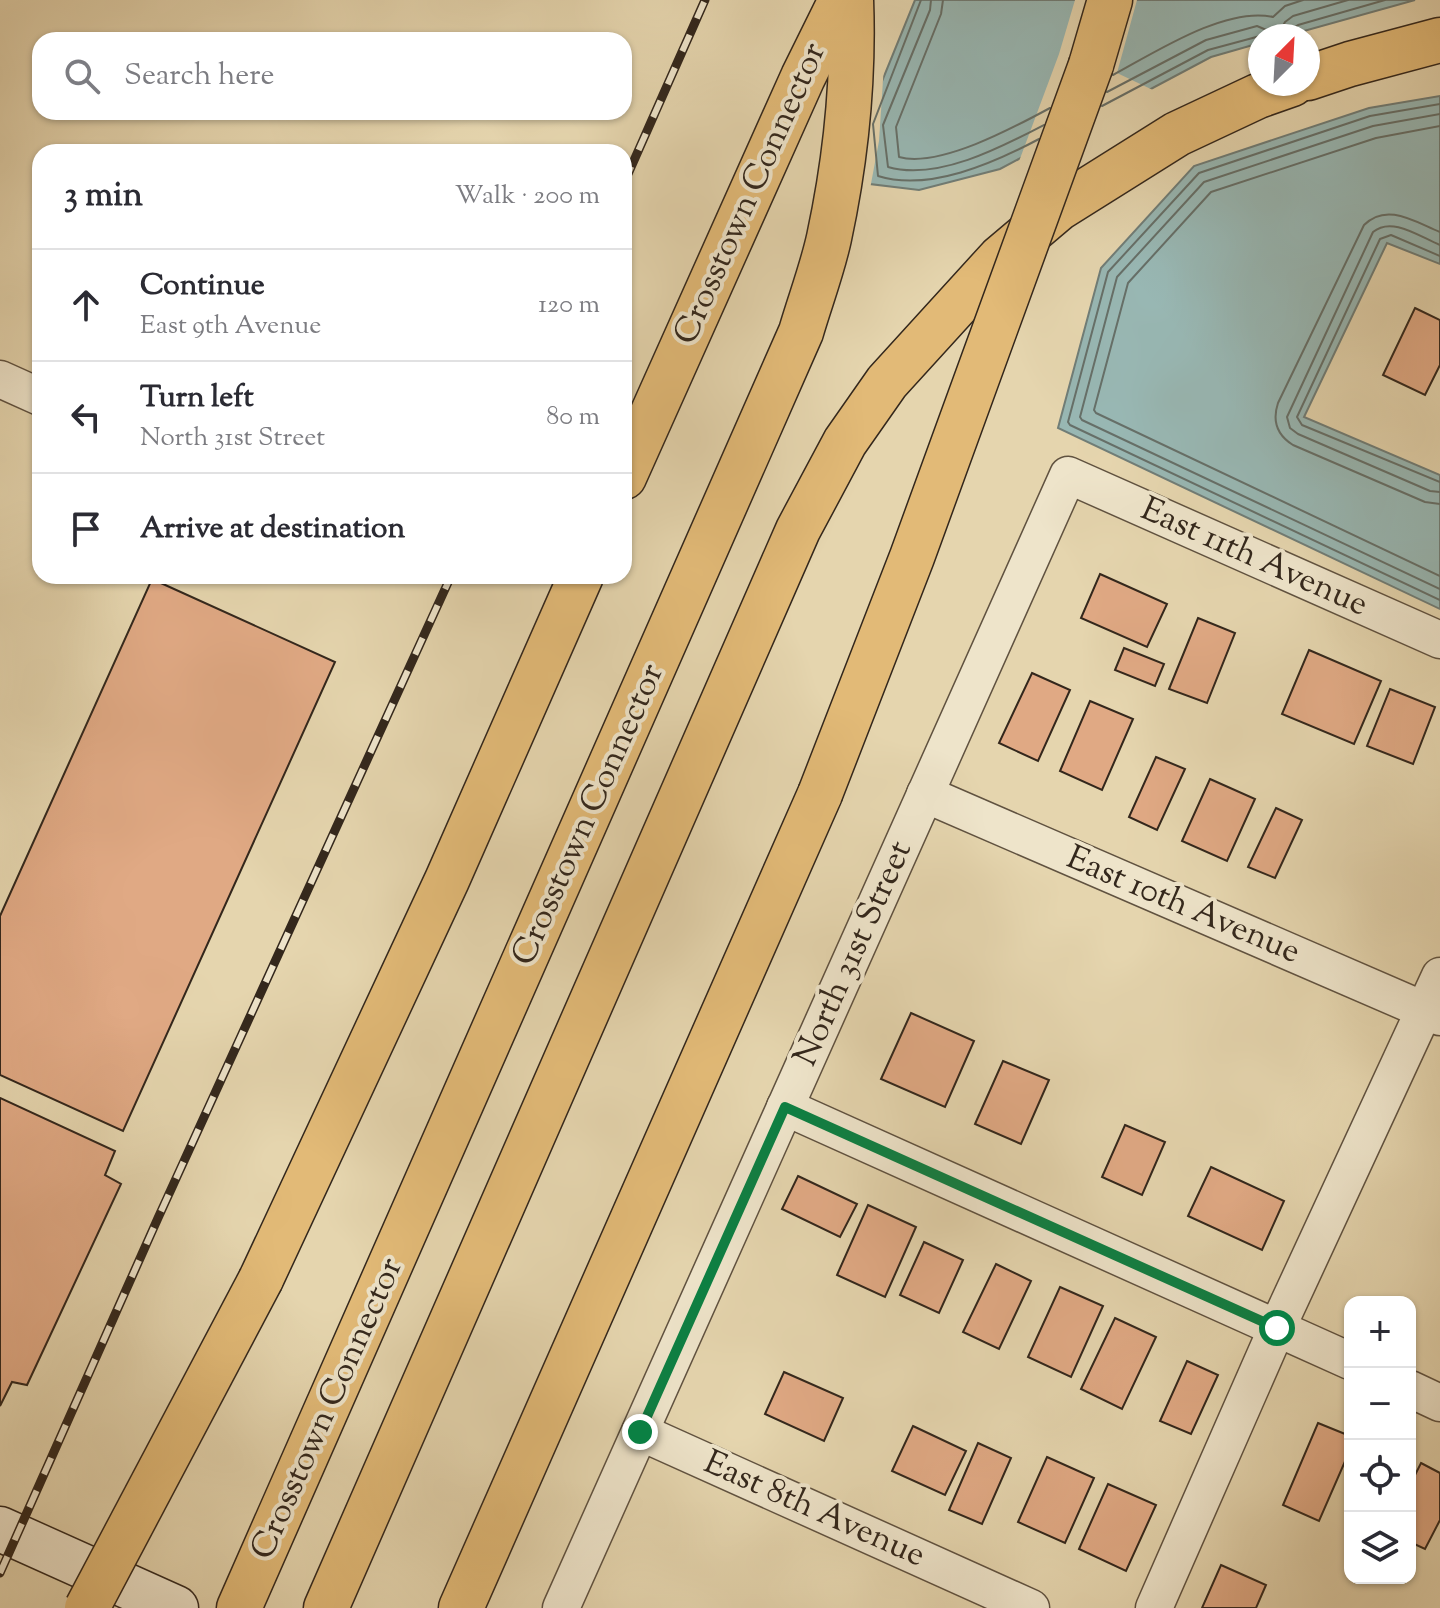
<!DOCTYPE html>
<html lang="en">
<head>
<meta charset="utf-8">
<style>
  :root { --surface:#fff; --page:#f7f7f7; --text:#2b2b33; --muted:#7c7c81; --line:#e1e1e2 }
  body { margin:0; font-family:"Sorts Mill Goudy",serif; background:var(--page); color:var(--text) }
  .controls { position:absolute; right:24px; bottom:24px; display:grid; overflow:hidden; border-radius:16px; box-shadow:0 2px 6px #0004 }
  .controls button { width:72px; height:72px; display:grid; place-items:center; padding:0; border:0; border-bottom:2px solid var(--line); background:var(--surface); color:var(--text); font:40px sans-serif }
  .compass { position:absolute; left:1248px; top:24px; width:72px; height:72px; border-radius:50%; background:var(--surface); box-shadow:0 2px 6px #0004; rotate:24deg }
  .stop { position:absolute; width:24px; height:24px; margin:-18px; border:6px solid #0b8043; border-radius:50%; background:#fff }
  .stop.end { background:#0b8043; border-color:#fff; box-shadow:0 2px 8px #0008 }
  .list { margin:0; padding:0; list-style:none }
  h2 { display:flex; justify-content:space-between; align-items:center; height:104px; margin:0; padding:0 32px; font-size:34px }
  h2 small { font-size:26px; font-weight:400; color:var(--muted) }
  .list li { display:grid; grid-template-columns:52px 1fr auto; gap:24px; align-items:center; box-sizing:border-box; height:112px; padding:0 32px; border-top:2px solid var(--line) }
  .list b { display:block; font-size:30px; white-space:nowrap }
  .list p { margin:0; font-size:26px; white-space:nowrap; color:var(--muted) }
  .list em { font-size:26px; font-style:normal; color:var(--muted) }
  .icon { flex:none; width:44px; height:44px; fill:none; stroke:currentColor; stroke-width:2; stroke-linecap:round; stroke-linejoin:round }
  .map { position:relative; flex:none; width:1440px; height:1608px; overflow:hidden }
  .search { position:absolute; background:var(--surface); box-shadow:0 2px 6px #0004; left:32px; top:32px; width:600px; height:88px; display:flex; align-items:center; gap:20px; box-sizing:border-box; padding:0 28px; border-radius:24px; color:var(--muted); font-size:30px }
  .panel { position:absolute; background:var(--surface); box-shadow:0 2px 6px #0004; left:32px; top:144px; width:600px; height:440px; border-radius:24px }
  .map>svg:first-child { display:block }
</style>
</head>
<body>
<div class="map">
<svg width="1440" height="1608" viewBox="0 0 1440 1608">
  <rect width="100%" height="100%" fill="#e5d5ae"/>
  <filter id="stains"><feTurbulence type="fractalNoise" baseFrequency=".0025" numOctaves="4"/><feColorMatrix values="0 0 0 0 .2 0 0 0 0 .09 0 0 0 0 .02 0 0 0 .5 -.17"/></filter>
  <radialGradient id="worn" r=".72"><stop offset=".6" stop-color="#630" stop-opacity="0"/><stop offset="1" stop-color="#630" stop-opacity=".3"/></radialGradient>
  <g fill="#98b7b3" stroke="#707d77" stroke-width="2">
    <path d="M915 0H1415L1286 36H1260V43L1211 57 1000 169 919 190 870 184 865 123Z"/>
    <path d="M1440 96V264L1387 243 1304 417 1440 475V609L1058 428 1101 268 1194 166 1369 108Z"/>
  </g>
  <g fill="#e5d5ae">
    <path d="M1075 0H1137L1117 73 1155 91 1018 164 1059 54Z"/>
    <path d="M884 65 879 141 870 189 866 185 861 123Z"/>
  </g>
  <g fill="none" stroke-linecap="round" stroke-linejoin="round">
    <g stroke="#666f68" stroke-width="2">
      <path d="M921 0 873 124 878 176C929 192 994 163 1039 139"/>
      <path d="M931 0 930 10 883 125 888 167C937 181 1000 148 1044 125"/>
      <path d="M943 0 941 14 896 127 899 157C939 168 1013 128 1050 108"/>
      <path d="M1291 36 1292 29 1298 25 1385 0"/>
      <path d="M1113 75C1154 53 1226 6 1273 17L1285 6 1303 0"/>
      <path d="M1107 92 1206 40 1257 26 1278 35 1285 22 1293 16 1348 0"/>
      <path d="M1440 104 1370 116 1199 173 1108 272 1068 422 1070 425 1440 600"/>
      <path d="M1102 106 1208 50 1260 36"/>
      <path d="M1440 114 1373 126 1204 182 1117 277 1080 417 1082 420 1440 589"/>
      <path d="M1440 126 1376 138 1211 192 1128 283 1094 410 1096 413 1440 576"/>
      <path d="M1440 232C1415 222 1387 202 1364 225L1278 403C1272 421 1277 435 1293 445L1425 502 1440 504"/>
      <path d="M1440 245C1420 237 1392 216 1373 232L1287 417 1290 428 1298 434 1430 491 1440 492"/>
      <path d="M1440 256 1391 235 1380 239 1297 417 1302 425 1440 482"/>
    </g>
  </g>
  <g fill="#e0a984" stroke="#33271c" stroke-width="2">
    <path d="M1415 308 1440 320V365L1425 395 1383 375Z"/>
    <path d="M1100 574 1167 604 1147 647 1081 618Z"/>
    <path d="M152 579 335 662 123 1131 0 1075V916Z"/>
    <path d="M1198 618 1235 633 1207 703 1169 689Z"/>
    <path d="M1124 648 1164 664 1155 686 1115 670Z"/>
    <path d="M1309 650 1381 681 1354 744 1282 714Z"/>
    <path d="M1032 673 1070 690 1038 761 999 743Z"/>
    <path d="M1390 689 1435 707 1413 764 1367 746Z"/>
    <path d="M1090 701 1133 719 1102 790 1060 771Z"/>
    <path d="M1156 757 1185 769 1157 830 1129 817Z"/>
    <path d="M1210 779 1255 799 1227 861 1182 841Z"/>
    <path d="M1276 808 1302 820 1275 878 1248 867Z"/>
    <path d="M911 1013 974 1041 945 1107 881 1079Z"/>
    <path d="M1003 1061 1049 1080 1021 1144 975 1124Z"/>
    <path d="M0 1098 115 1151 105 1175 121 1184 27 1385 12 1382 0 1406Z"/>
    <path d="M1125 1125 1165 1142 1142 1195 1102 1177Z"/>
    <path d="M1211 1167 1284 1201 1262 1250 1188 1216Z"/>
    <path d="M798 1176 857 1204 840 1237 782 1209Z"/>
    <path d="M868 1205 916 1227 885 1297 837 1275Z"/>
    <path d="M924 1242 963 1260 939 1313 900 1295Z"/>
    <path d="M996 1264 1031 1281 999 1349 963 1332Z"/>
    <path d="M1060 1287 1103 1306 1071 1377 1028 1357Z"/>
    <path d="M1115 1318 1156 1337 1122 1409 1081 1389Z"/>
    <path d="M1187 1361 1218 1375 1191 1434 1160 1421Z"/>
    <path d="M784 1372 843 1398 824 1441 765 1414Z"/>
    <path d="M1318 1423 1350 1436V1450L1319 1521 1283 1505Z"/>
    <path d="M913 1426 966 1451 945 1495 892 1471Z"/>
    <path d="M978 1443 1011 1458 982 1524 949 1510Z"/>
    <path d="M1047 1457 1094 1478 1065 1543 1018 1522Z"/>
    <path d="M1421 1463 1440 1473V1520L1425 1549 1410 1542V1485Z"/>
    <path d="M1108 1484 1156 1505 1126 1571 1079 1549Z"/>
    <path d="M1221 1565 1266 1585 1256 1608H1202Z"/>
  </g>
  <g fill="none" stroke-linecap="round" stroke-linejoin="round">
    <defs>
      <g id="street">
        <path d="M0 379 40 397"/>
        <path d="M925 794 1440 1017"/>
        <path d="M785 1107 1350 1361"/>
        <path d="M1410 1389 1440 1403"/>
        <path d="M640 1432 1031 1608"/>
        <path d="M561 1608 1068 475 1440 640"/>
        <path d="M1154 1608 1277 1328 1440 976"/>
      </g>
      <path id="secondary" d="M0 1529 176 1608"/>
      <g id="highway">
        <path d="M1091 65 1110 0"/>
        <path d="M1308 78 1350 64 1440 40"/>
        <path d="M624 477 803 77 841 0"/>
        <path d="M261 1279 447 880 581 576"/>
        <path d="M239 1608 801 332C810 301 822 270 829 238 846 159 854 80 851 0"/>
        <path d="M326 1608 798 530 845 442 887 382 1000 258 1059 208 1177 134 1258 96 1292 84"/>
        <path d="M461 1608 820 794"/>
      </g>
    </defs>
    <use href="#street" stroke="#605240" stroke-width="39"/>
    <use href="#secondary" stroke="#33271c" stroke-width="47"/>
    <use href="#highway" stroke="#33271c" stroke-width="47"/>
    <use href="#street" stroke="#eee4ca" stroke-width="36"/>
    <use href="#secondary" stroke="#eee4ca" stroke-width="44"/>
    <use href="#highway" stroke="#e2ba77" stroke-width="44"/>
    <defs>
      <g id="rail">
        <path d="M624 183 705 0"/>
        <path d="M0 1573 158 1218 451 576"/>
      </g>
    </defs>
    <use href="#rail" stroke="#33271c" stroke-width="9"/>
    <use href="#rail" stroke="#eee4ca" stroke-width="6" stroke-dasharray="18" stroke-linecap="butt"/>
    <defs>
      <g id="highway-bridge">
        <path d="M820 794 912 557 1091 65"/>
        <path d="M87 1608 261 1279"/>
      </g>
    </defs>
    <use href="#highway-bridge" stroke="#33271c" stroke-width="47" stroke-linecap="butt"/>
    <use href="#highway-bridge" stroke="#e2ba77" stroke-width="44"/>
  </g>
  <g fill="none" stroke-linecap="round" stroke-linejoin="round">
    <path stroke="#0b8043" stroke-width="10" d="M640 1432 785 1107 1277 1328"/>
  </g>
  <g text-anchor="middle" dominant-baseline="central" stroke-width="8" stroke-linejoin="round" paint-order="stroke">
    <g font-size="34" fill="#33271c" stroke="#eee4ca">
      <text transform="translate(751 194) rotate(-66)">Crosstown Connector</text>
      <text transform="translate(1254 558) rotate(24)">East 11th Avenue</text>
      <text transform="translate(589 815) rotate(-66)">Crosstown Connector</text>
      <text transform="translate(1183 906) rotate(23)">East 10th Avenue</text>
      <text transform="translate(854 954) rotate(-66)">North 31st Street</text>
      <text transform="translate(328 1409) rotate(-66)">Crosstown Connector</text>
      <text transform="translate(814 1510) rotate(24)">East 8th Avenue</text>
    </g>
  </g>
  <rect width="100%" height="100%" filter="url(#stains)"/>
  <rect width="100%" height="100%" fill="url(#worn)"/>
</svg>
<div class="controls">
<button>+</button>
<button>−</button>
<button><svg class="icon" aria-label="locate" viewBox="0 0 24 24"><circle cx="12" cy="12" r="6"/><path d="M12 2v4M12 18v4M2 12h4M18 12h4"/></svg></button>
<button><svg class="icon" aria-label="layers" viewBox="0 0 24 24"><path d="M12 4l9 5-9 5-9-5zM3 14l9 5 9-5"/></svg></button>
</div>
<svg class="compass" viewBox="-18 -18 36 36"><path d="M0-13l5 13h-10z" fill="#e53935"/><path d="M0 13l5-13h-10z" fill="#7c7c81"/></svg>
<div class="stop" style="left:1277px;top:1328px"></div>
<div class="stop end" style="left:640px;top:1432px"></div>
<div class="search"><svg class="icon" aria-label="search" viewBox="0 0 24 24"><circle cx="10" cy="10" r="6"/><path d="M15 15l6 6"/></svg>Search here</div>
<section class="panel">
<h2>3 min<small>Walk · 200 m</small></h2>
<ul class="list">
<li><svg class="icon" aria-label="ahead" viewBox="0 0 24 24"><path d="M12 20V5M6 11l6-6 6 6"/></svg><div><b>Continue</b><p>East 9th Avenue</p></div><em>120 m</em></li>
<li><svg class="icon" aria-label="left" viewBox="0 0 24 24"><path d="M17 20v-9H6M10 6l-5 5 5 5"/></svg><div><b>Turn left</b><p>North 31st Street</p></div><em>80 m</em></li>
<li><svg class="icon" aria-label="arrive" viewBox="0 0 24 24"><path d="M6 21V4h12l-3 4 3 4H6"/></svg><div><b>Arrive at destination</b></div></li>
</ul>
</section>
</div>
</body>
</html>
